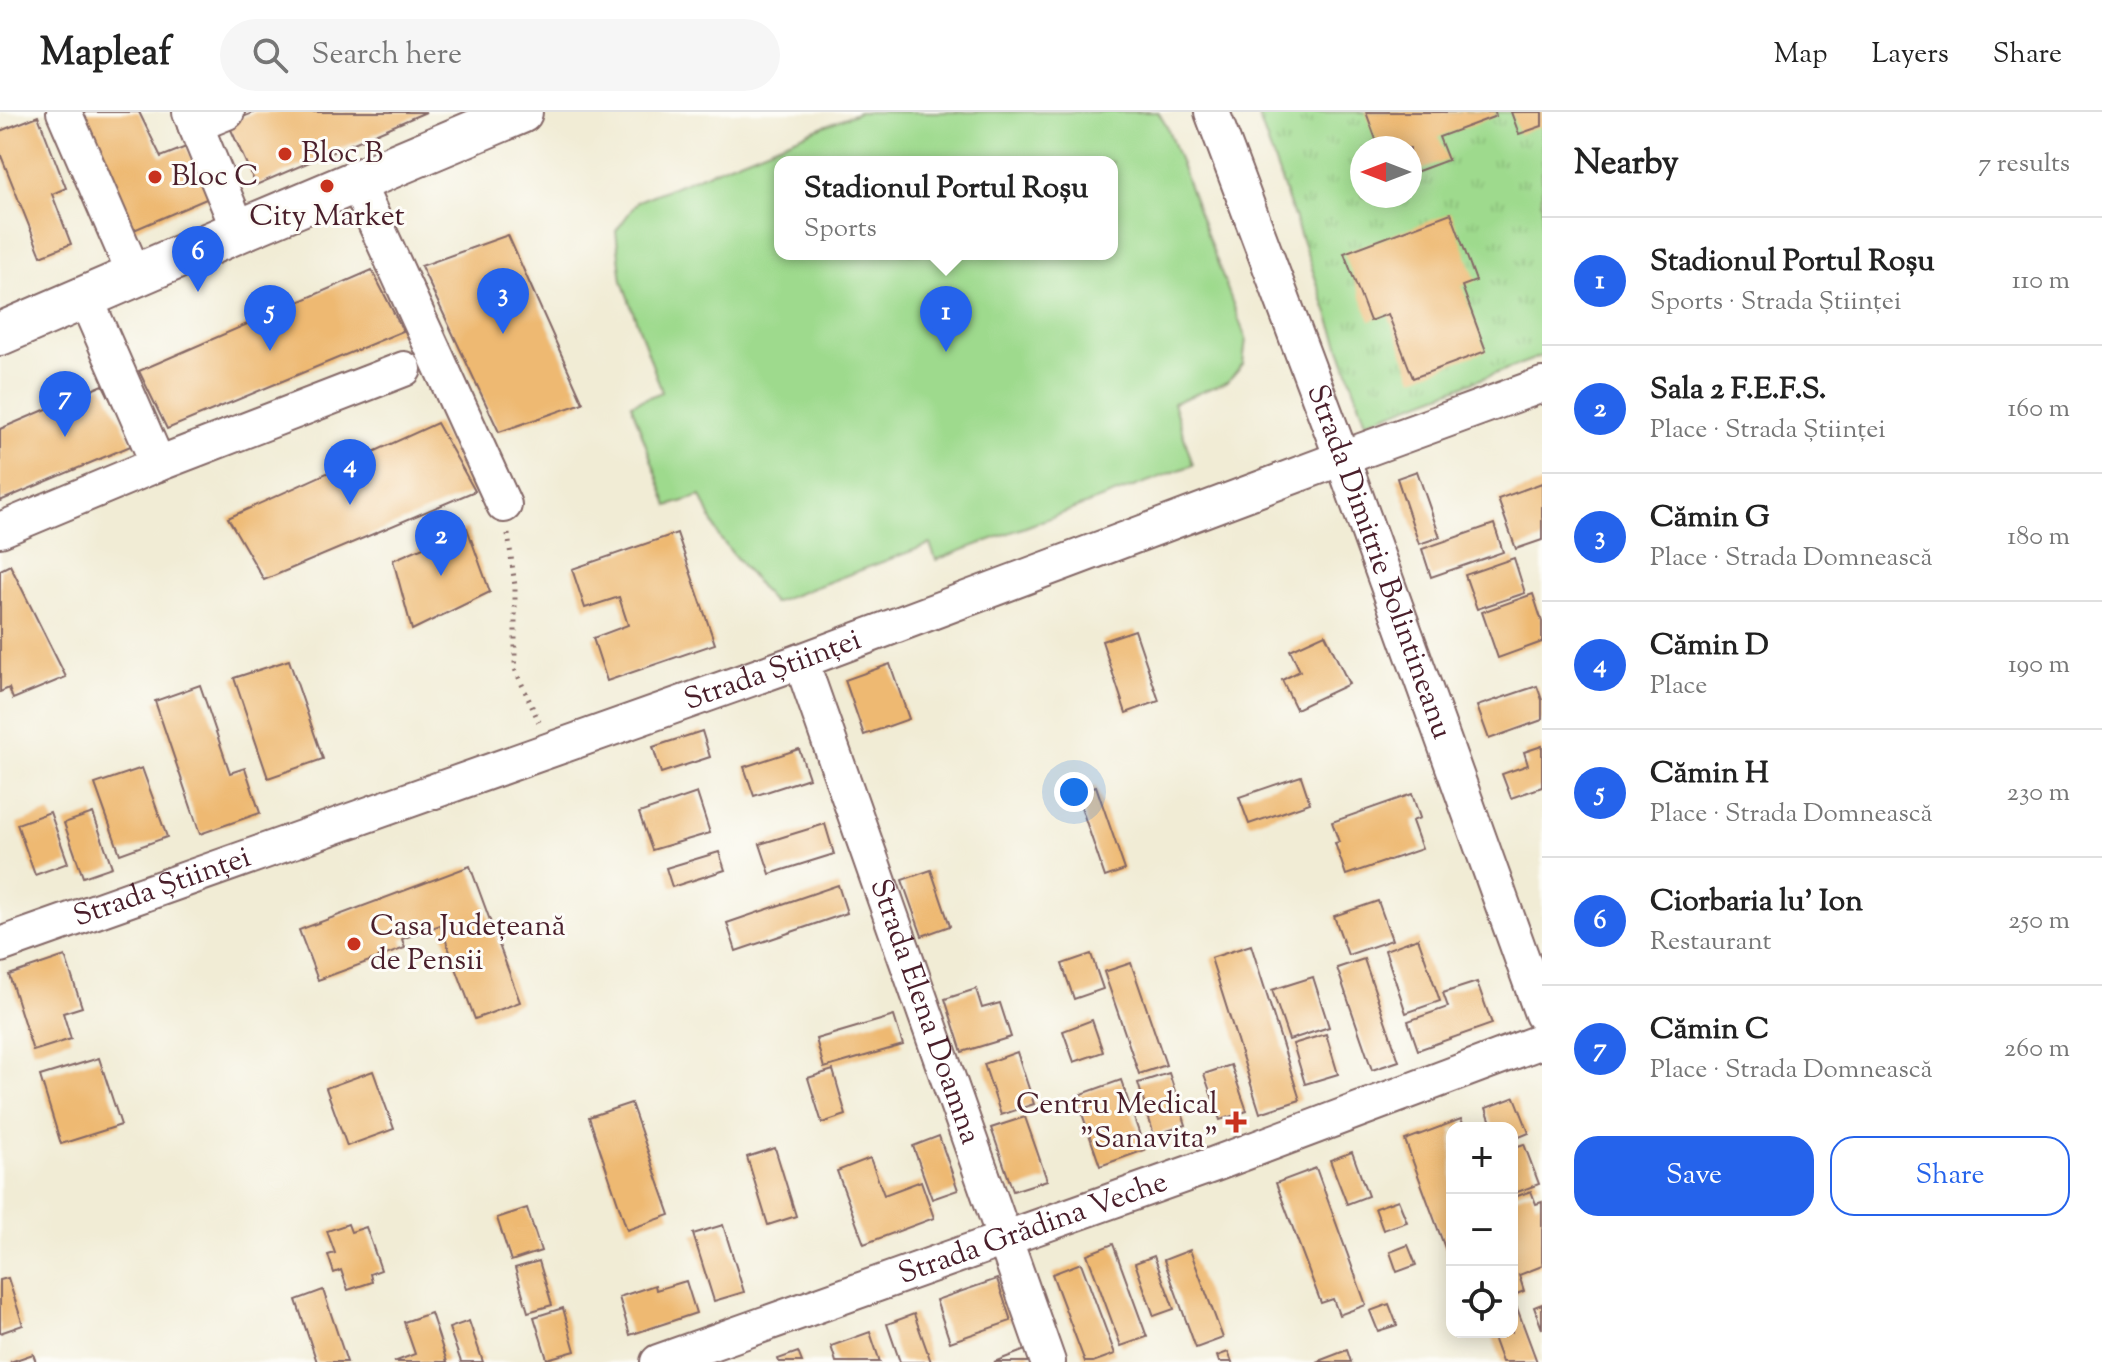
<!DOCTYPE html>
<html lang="en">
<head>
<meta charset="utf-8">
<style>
  :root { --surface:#fff; --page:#f6f6f6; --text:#222; --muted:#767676; --line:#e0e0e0; --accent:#2563eb }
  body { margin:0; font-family:"Sorts Mill Goudy",serif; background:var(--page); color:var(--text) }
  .controls { position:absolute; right:24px; bottom:24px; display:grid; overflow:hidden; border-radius:16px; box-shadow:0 4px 20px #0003 }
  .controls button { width:72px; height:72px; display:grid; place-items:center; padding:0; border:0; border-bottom:2px solid var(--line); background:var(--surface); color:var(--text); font:40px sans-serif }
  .compass { position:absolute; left:1350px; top:24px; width:72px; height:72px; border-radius:50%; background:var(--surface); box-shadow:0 4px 20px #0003; rotate:270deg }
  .you { position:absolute; left:1074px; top:680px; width:28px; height:28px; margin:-20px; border:6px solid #fff; border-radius:50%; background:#1a73e8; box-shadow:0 0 0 12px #1a73e833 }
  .badge { display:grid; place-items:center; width:52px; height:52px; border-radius:50%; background:var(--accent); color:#fff; font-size:26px; font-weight:700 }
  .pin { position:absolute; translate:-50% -66px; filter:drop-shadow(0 2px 4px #0008) }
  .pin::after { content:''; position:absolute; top:42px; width:28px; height:24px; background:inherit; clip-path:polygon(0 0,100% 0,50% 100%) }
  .popup { position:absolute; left:774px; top:44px; width:344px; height:104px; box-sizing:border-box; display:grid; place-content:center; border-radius:16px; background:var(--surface); filter:drop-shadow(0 2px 6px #0005); font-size:26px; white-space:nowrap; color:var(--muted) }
  .popup b { font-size:30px; color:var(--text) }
  .popup::after { content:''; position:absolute; left:50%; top:100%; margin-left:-16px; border:16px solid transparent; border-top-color:var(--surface) }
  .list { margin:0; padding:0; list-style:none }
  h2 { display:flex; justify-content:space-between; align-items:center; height:104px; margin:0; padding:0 32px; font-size:34px }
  h2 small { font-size:26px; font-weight:400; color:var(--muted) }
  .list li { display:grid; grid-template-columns:52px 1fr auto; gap:24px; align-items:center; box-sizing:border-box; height:128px; padding:0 32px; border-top:2px solid var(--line) }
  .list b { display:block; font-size:30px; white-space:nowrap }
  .list p { margin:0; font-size:26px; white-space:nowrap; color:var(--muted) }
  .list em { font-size:26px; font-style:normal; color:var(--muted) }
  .actions { display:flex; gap:16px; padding:24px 32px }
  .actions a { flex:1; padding:18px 0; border:2px solid var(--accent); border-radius:24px; text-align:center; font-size:28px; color:var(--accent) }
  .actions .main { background:var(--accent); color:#fff }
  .icon { flex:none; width:44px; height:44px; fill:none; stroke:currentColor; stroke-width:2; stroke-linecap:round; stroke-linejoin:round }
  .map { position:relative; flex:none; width:1542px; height:1250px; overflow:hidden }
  header { display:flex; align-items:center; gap:48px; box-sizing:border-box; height:112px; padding:0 40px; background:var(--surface); border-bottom:2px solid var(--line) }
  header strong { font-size:38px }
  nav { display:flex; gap:44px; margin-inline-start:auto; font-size:28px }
  .search { width:560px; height:72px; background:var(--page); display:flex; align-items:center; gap:20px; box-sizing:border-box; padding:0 28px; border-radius:44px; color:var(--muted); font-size:30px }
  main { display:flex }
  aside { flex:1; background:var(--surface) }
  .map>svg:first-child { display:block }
</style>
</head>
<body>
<header>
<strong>Mapleaf</strong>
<div class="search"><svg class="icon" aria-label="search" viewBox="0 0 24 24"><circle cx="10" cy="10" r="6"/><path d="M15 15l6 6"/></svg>Search here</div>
<nav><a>Map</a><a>Layers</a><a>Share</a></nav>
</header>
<main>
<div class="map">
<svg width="1542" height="1250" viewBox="0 0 1542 1250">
  <defs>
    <pattern id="park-tufts" width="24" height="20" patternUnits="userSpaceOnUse" patternTransform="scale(2)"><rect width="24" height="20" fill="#9eda8d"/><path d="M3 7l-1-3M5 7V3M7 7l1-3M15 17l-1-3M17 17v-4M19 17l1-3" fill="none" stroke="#8abb7a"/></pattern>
  </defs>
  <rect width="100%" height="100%" fill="#fdfcf7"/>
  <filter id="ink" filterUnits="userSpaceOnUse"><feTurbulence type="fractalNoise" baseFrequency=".0125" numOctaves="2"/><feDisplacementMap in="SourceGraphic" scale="16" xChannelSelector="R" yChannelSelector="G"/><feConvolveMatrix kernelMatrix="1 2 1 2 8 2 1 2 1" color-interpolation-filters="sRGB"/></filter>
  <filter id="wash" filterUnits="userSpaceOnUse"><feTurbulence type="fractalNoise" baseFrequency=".006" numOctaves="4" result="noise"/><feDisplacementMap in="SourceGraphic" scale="32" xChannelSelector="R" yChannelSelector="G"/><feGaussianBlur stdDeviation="1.8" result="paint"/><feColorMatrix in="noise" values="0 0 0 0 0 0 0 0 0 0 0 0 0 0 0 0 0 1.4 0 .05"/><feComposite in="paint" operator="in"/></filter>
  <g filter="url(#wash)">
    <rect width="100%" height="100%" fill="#f1ecd5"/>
    <path fill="url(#park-tufts)" stroke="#747c5c" stroke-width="2" fill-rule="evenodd" d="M1257 0H1542V244L1366 310ZM1362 36H1410V84H1362Z"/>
    <path fill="#9eda8d" stroke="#747c5c" stroke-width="2" fill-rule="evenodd" d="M859 0H1158L1167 15 1246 227 1243 252 1227 270 1173 291 1193 353 936 448 930 432 773 491 719 425 701 384 668 394 631 292 662 280 622 169 616 119 638 89ZM780 50H1112V142H780Z"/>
    <g id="blocks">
      <g fill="#eeb972">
        <path d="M76 0H139L161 45 186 35 211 85 134 118Z"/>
        <path d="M255 0H426L256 73 228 11Z"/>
        <path d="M1366 0H1495L1496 4 1439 25 1448 48 1410 62V36H1379Z"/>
        <path d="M1511 0H1542V14L1519 22Z"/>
        <path d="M38 4 66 76 52 82 71 132 41 144 0 41V19Z"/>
        <path d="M1451 101 1476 169 1462 174 1486 239 1413 266 1388 202 1370 209 1344 141Z"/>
        <path d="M508 123 583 291 499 320 421 154Z"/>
        <path d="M372 158 403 219 167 317 139 259Z"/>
        <path d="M103 273 133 333 0 389V317Z"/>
        <path d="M437 311 475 379 264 468 228 406Z"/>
        <path d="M1417 359 1440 425 1419 432 1397 366Z"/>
        <path d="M1542 371V428L1516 437 1498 387Z"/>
        <path d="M1494 412 1503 440 1431 465 1422 437Z"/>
        <path d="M467 416 490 480 412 518 393 448Z"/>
        <path d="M677 421 715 532 607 569 593 526 628 513 619 485 585 496 572 457Z"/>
        <path d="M1514 446 1525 481 1477 497 1465 463Z"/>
        <path d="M10 453 66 565 13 587 9 576 0 580V458Z"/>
        <path d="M1533 482 1542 510V530L1498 546 1482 500Z"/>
        <path d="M1135 518 1159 589 1126 601 1102 529Z"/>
        <path d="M1325 522 1349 572 1296 597 1282 568 1300 559 1290 538Z"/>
        <path d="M289 548 323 647 268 666 234 566Z"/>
        <path d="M890 552 909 607 864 623 845 568Z"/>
        <path d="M200 573 230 661 245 656 260 701 200 722 155 589Z"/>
        <path d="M1537 574 1542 588V608L1489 627 1477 594Z"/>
        <path d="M702 619 710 645 661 661 653 635Z"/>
        <path d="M1542 634V675L1511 686 1502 662 1528 653 1524 640Z"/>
        <path d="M799 637 809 666 754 684 744 655Z"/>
        <path d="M142 656 167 725 120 742 95 672Z"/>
        <path d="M1301 664 1310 691 1249 712 1239 685Z"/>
        <path d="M1096 674 1125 758 1105 765 1076 680Z"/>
        <path d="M697 681 710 721 652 738 639 701Z"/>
        <path d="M1412 682 1420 706 1412 709 1422 737 1346 763 1335 731 1339 730 1332 710Z"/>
        <path d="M50 700 68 751 35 763 17 712Z"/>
        <path d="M93 701 112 755 83 765 64 711Z"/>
        <path d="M825 712 834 742 770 762 760 732Z"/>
        <path d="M719 740 725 758 672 775 666 756Z"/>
        <path d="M470 754 520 890 475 907 440 813 402 827 405 836 318 868 299 818Z"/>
        <path d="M931 758 950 814 922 824 902 768Z"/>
        <path d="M838 773 847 801 736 839 727 811Z"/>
        <path d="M1378 789 1392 828 1348 843 1334 804Z"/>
        <path d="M1418 826 1440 889 1406 901 1385 838Z"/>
        <path d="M1251 833 1300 988 1260 1001 1211 846Z"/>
        <path d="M1091 842 1103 877 1074 887 1062 852Z"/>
        <path d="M65 844 82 895 63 901 71 927 33 939 9 863Z"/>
        <path d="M1364 847 1399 949 1372 958 1337 856Z"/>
        <path d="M1131 851 1166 953 1139 962 1104 860Z"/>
        <path d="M1313 865 1329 915 1289 928 1272 878Z"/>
        <path d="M1477 870 1492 912 1418 938 1408 909 1448 895 1443 881Z"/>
        <path d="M976 877 982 896 1000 891 1011 925 962 940 945 887Z"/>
        <path d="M894 904 903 933 824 956 816 927Z"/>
        <path d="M1092 908 1103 940 1074 950 1063 919Z"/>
        <path d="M1326 922 1338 962 1305 972 1293 932Z"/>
        <path d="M1017 940 1034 992 1001 1003 984 952Z"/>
        <path d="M99 946 121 1013 61 1032 40 964Z"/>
        <path d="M1231 953 1247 999 1220 1008 1204 962Z"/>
        <path d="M833 958 846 1003 822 1011 808 966Z"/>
        <path d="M373 959 394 1017 347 1034 326 976Z"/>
        <path d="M1169 961 1186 1013 1154 1023 1138 971Z"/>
        <path d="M1121 968 1145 1038 1100 1054 1076 984Z"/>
        <path d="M1515 985 1529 1021 1512 1028V1016H1493L1486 996Z"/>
        <path d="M631 991 670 1103 627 1118 589 1005Z"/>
        <path d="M1025 1005 1047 1068 1013 1079 991 1016Z"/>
        <path d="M1461 1007 1465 1016H1452V1155L1405 1028Z"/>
        <path d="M939 1024 958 1078 932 1087 913 1034Z"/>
        <path d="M1524 1032 1539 1072 1512 1082V1036Z"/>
        <path d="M775 1036 796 1104 768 1113 747 1045Z"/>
        <path d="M1352 1040 1368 1084 1347 1092 1330 1048Z"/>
        <path d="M870 1046 884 1083 921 1069 934 1106 864 1132 837 1059Z"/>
        <path d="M1316 1056 1366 1193 1339 1203 1333 1187 1321 1191 1276 1071Z"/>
        <path d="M1531 1079 1536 1092 1542 1090V1154L1519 1163 1524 1179 1512 1184V1086Z"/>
        <path d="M1398 1088 1407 1110 1383 1118 1375 1096Z"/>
        <path d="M527 1096 541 1139 511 1149 497 1106Z"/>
        <path d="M348 1112 351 1120 366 1115 381 1158 370 1162 372 1170 348 1178 341 1158 334 1161 328 1143 335 1141 327 1119Z"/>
        <path d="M723 1113 744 1180 714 1189 693 1122Z"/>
        <path d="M1113 1132 1147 1225 1121 1234 1087 1142Z"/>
        <path d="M1408 1133 1416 1153 1397 1160 1390 1140Z"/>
        <path d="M1190 1138 1223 1226 1196 1236 1164 1148Z"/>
        <path d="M1154 1144 1174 1197 1154 1204 1135 1151Z"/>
        <path d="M539 1149 552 1193 528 1200 515 1156Z"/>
        <path d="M1081 1151 1115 1242 1093 1250H1085L1052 1162Z"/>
        <path d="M8 1166 23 1213 0 1221V1168Z"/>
        <path d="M997 1167 1011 1209 950 1230 936 1188Z"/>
        <path d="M686 1169 696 1201 630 1223 619 1185 655 1173 656 1178Z"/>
        <path d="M323 1178 347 1250H317L296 1188Z"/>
        <path d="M1389 1192 1397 1213 1378 1219 1370 1199Z"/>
        <path d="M1542 1192V1217L1534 1195Z"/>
        <path d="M563 1196 575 1239 547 1247 534 1205Z"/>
        <path d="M1517 1196 1537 1250H1502L1491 1220H1512V1197Z"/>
        <path d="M431 1201 447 1250H394L415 1242 404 1210Z"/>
        <path d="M914 1202 931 1250H900L887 1212Z"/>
        <path d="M469 1209 483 1250H461L449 1216Z"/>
        <path d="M870 1220 880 1250H836L831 1234Z"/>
        <path d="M1028 1237 1032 1250H994Z"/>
        <path d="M1347 1238 1351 1250H1316Z"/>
        <path d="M798 1240 802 1250H779L778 1247Z"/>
        <path d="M1228 1240 1232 1250H1219L1217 1244Z"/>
        <path d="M33 1242 36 1250H10Z"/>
      </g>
    </g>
  </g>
  <g filter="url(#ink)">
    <use href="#blocks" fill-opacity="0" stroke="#846766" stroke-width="2"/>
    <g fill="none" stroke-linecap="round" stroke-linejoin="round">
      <defs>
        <g id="minor">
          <path d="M64 0 135 164"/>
          <path d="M190 0 239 119"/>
          <path id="s1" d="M1212 0 1342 346 1542 902"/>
          <path d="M195 13 227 0"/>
          <path d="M357 71 504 393"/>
          <path d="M85 185 158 352"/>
          <path d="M0 418 158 352 404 257"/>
          <path id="s2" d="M801 549 1048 1250"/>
          <path id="s3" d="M0 833 801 549 1342 346 1542 273"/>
          <path id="s4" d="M658 1250 1215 1052 1542 929"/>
        </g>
        <path id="major" d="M0 222 239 119 521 0"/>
      </defs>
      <use href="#minor" stroke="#846766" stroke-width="38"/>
      <use href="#major" stroke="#846766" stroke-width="46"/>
      <path stroke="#846766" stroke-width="5" stroke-dasharray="2 6" stroke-linecap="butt" d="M508 422 515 474V557L539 610"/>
      <use href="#minor" stroke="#fff" stroke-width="34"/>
      <use href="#major" stroke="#fff" stroke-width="42"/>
    </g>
  </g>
  <g fill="#c8321e" stroke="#fdfcf7" stroke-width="3">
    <circle cx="285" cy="42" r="8"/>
    <circle cx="155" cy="65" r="8"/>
    <circle cx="327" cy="74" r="8"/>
    <circle cx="354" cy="832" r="8"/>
    <path d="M1232 998h8v8h8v8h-8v8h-8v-8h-8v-8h8z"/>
  </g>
  <g text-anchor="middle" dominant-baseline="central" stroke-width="6" stroke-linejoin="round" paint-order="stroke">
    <g font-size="30" fill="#4a1f2b" stroke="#fdfcf7" text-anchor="start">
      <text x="301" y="42">Bloc B</text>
      <text x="171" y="65">Bloc C</text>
      <text x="327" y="105" text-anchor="middle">City Market</text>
      <text x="370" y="815">Casa Județeană<tspan x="370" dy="34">de Pensii</tspan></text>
      <text x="1218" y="993" text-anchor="end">Centru Medical<tspan x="1218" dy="34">"Sanavita"</tspan></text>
    </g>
    <g font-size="30" fill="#4a1f2b" stroke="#fdfcf7">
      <text stroke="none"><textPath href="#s1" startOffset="480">Strada Dimitrie Bolintineanu</textPath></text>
      <text stroke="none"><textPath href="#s3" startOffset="820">Strada Științei</textPath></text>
      <text stroke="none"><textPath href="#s3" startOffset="172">Strada Științei</textPath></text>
      <text stroke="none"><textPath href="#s2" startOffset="372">Strada Elena Doamna</textPath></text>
      <text stroke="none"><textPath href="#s4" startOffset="398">Strada Grădina Veche</textPath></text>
    </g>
  </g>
</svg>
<div class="controls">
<button>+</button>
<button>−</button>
<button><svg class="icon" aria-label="locate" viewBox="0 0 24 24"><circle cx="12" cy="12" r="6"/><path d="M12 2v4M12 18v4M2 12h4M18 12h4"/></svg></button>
</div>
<svg class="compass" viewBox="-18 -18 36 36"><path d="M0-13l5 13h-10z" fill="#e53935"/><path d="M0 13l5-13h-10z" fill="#767676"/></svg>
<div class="you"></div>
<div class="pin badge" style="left:946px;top:240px">1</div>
<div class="popup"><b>Stadionul Portul Roșu</b>Sports</div>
<div class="pin badge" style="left:441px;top:464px">2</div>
<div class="pin badge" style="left:503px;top:222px">3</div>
<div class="pin badge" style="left:350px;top:393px">4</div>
<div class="pin badge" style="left:270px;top:239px">5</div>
<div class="pin badge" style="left:198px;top:180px">6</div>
<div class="pin badge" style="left:65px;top:325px">7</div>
</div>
<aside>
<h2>Nearby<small>7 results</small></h2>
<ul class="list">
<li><span class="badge">1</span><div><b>Stadionul Portul Roșu</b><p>Sports · Strada Științei</p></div><em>110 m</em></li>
<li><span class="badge">2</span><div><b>Sala 2 F.E.F.S.</b><p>Place · Strada Științei</p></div><em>160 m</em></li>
<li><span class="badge">3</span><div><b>Cămin G</b><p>Place · Strada Domnească</p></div><em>180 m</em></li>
<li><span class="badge">4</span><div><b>Cămin D</b><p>Place</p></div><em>190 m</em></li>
<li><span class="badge">5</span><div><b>Cămin H</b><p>Place · Strada Domnească</p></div><em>230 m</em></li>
<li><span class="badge">6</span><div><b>Ciorbaria lu’ Ion</b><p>Restaurant</p></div><em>250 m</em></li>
<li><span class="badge">7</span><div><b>Cămin C</b><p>Place · Strada Domnească</p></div><em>260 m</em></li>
</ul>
<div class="actions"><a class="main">Save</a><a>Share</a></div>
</aside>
</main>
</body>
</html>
